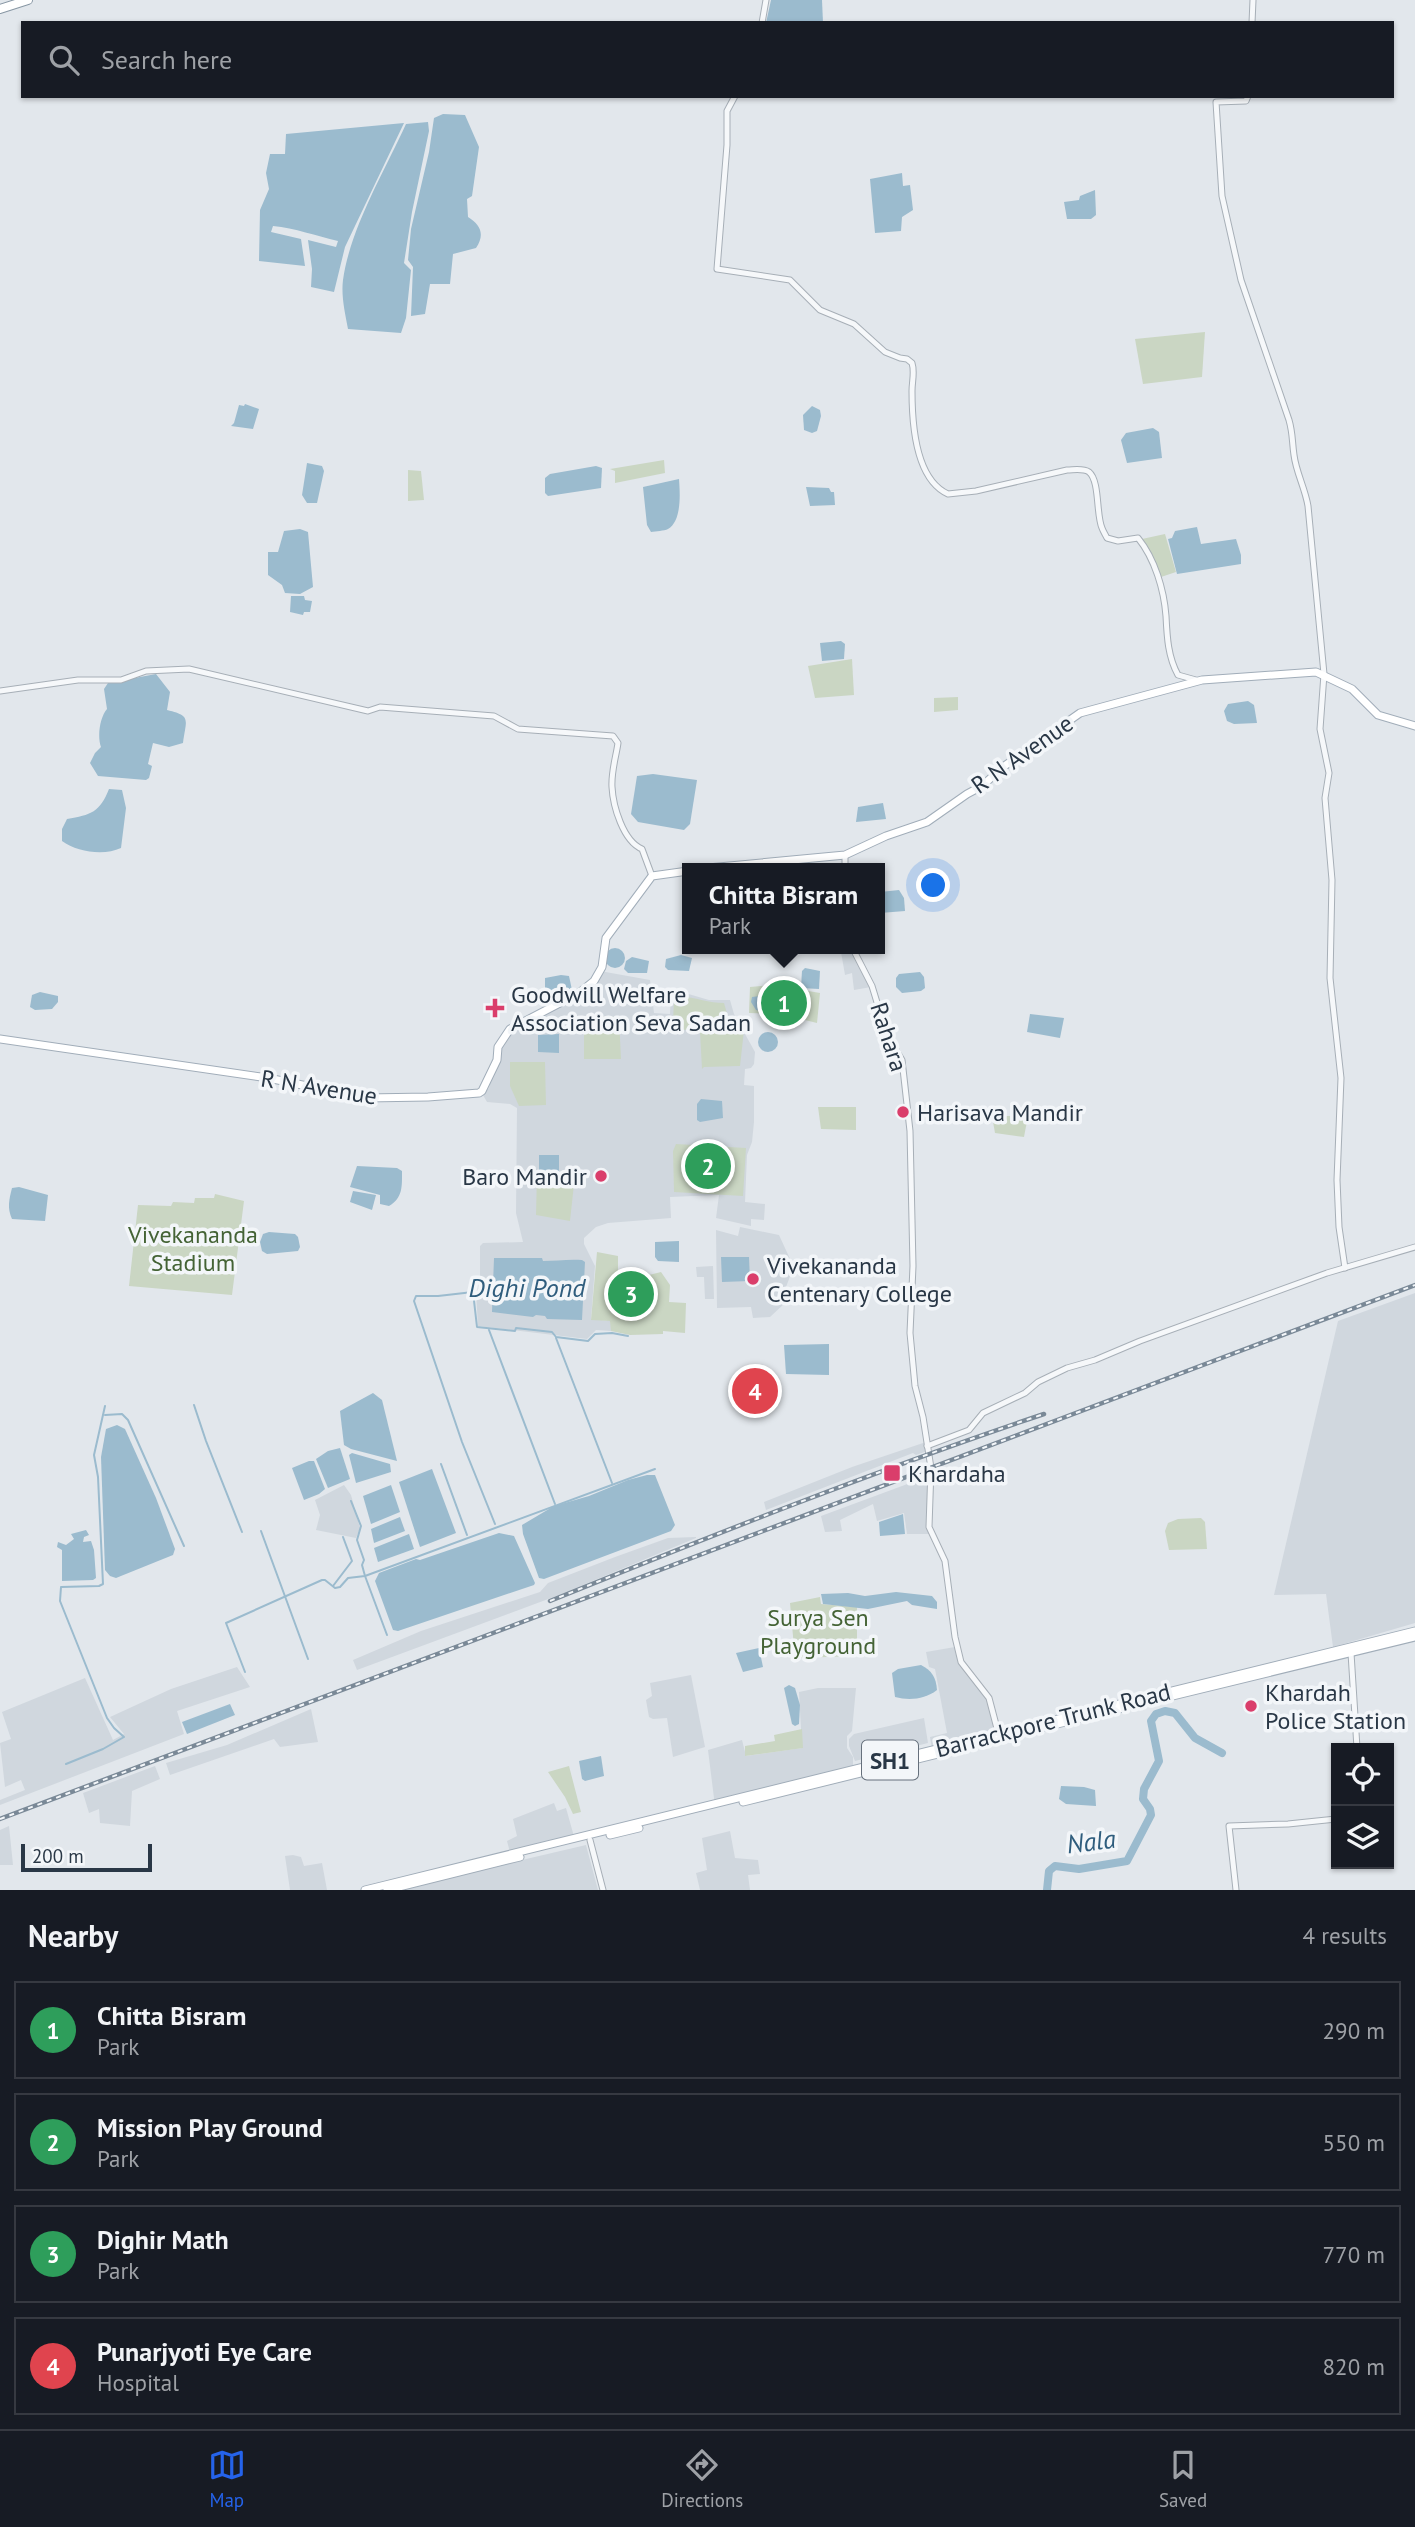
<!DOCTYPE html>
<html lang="en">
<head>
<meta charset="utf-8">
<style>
  :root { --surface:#171b24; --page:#242831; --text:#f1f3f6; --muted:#9ea1a6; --line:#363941; --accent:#2563eb }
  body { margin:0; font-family:"PT Sans",sans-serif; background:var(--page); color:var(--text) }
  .controls { position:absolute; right:21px; bottom:21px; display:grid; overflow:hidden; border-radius:0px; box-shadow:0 2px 5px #0004 }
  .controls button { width:63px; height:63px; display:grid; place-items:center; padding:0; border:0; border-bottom:2px solid var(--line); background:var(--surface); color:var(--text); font:35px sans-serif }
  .scale { position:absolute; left:21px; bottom:18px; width:131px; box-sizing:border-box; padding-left:7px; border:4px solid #293746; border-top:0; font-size:19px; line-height:24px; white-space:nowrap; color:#293746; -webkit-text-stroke:5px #f3f6f9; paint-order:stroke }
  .you { position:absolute; left:934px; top:886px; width:24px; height:24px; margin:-18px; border:5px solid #fff; border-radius:50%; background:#1a73e8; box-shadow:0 0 0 10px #1a73e833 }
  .badge { display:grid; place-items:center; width:46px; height:46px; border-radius:50%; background:var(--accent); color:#fff; font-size:23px; font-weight:700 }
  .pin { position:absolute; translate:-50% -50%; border:4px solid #fff; box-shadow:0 2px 7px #0006 }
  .popup { position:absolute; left:682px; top:863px; width:203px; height:91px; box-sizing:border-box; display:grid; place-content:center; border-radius:0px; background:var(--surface); filter:drop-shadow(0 2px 5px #0005); font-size:23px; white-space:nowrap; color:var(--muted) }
  .popup b { font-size:26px; color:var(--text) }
  .popup::after { content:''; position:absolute; left:50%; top:100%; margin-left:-14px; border:14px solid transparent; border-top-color:var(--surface) }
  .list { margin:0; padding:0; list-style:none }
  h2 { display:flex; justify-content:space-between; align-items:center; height:91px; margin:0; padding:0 28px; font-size:30px }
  h2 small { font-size:23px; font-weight:400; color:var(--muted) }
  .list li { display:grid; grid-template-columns:46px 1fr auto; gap:21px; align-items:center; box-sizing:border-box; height:98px; margin:0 14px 14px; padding:0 14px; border:2px solid var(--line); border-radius:0px }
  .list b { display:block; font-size:26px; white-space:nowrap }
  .list p { margin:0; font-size:23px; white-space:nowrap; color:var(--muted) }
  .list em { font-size:23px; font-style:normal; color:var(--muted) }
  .icon { flex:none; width:38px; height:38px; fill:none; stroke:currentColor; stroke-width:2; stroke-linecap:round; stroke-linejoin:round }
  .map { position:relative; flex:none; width:1415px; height:1890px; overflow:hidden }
  .search { position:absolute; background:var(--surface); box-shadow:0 2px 5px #0004; left:21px; right:21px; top:21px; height:77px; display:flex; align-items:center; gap:18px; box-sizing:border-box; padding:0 24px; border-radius:0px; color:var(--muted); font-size:26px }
  .sheet { height:539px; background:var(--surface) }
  nav { display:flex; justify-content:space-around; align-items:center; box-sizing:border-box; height:98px; border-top:2px solid var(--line); background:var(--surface); font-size:19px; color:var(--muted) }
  nav a { display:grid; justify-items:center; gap:4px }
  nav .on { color:var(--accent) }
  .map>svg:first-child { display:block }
</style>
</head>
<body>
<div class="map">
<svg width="1415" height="1890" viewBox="0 0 1415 1890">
  <rect width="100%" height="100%" fill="#e2e7ec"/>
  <g fill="#d0d7de">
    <path d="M852 950 871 987 854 990 852 973 845 975 841 952Z"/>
    <path d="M600 971 650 980 654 1013 670 1014 671 993H685L709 1000H730L734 1014 755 1052 754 1064 751 1068 745 1069 744 1085 754 1086V1122L752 1142 747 1155 745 1202 765 1204 764 1220 751 1219V1226L716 1218 719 1195 670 1197 671 1218 608 1223 596 1227 584 1238V1244L595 1266 591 1319 611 1321V1331L596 1330 587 1339 478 1326 476 1292 480 1287V1246L483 1243 523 1242 516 1213 517 1108 510 1104 487 1102 483 1095 489 1088 498 1047 508 1032 578 995Z"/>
    <path d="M740 1227 779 1235 791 1261 792 1271 786 1287 784 1304 770 1317 753 1318 751 1307 717 1308 716 1230 738 1236Z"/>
    <path d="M713 1266 714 1299H705L704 1277H697L696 1267Z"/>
    <path d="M1415 1293V1623L1333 1647 1326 1594 1274 1595 1338 1321Z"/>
    <path d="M926 1442 927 1451 916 1455 913 1453 766 1510 764 1502 852 1467Z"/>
    <path d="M929 1476V1534H907L904 1513 877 1521 873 1504 840 1520 842 1531 825 1532 821 1516Z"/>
    <path d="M344 1485 351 1495 360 1528 356 1538 316 1530 320 1515 315 1500Z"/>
    <path d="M696 1537V1538L559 1595 357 1670 353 1660 421 1631 540 1592 548 1583 615 1557 668 1538Z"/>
    <path d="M955 1647 958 1661 988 1698 996 1733 932 1749 930 1737 947 1733 935 1669 929 1667 926 1652Z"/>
    <path d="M237 1667 250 1687 177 1711 184 1734 0 1805V1800L25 1790 21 1780 5 1787 0 1743 11 1739 2 1712 85 1678 113 1740 124 1734 110 1717 171 1689Z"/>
    <path d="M691 1675 705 1747 673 1757 667 1718 653 1719 649 1717 646 1700 652 1696 650 1683Z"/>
    <path d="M818 1688H856L852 1731 847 1736V1748L853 1757V1768L715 1806 708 1750 742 1740 746 1756 802 1748 799 1692Z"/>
    <path d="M311 1709 318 1742 280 1747 274 1739 170 1775 166 1763 227 1745Z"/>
    <path d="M924 1718 928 1743 855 1761 849 1746V1739L854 1734Z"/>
    <path d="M155 1766 160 1779 132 1791 130 1826 100 1823 99 1809 89 1813 83 1793Z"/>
    <path d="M554 1803 557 1811 566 1808 575 1840 511 1856 507 1841 517 1836 513 1819Z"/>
    <path d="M9 1826 13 1865H0V1830Z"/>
    <path d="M730 1831 735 1858 758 1860 760 1874 748 1875 750 1890H700L696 1873 707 1870 702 1838Z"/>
    <path d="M586 1845 598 1890H394Z"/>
    <path d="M293 1855 301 1857 304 1866 322 1863 327 1890H290L285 1856Z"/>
  </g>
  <g fill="#cad6c3">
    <path d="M1205 332 1202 377 1143 384 1135 339Z"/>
    <path d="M664 460 665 473 615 483V471L610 469Z"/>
    <path d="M408 470 421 471 424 500 408 501Z"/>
    <path d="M1165 534 1176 572 1161 577 1142 539Z"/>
    <path d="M852 659 854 695 815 698 808 666Z"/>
    <path d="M958 697V710L934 712V698Z"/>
    <path d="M774 985 820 993 817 1023 781 1014 749 1013 750 987Z"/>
    <path d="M682 996C696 998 709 1003 724 1003L728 1017 721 1027 682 1030 676 1028 673 1021 674 1001Z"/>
    <path d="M584 1016 619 1017 621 1059H584Z"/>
    <path d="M744 1030 740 1066 704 1067 702 1069 700 1032Z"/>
    <path d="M510 1062H545L546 1105 519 1106 510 1086Z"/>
    <path d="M818 1107H856V1130L821 1129Z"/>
    <path d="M992 1116H1028L1024 1137 995 1133Z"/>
    <path d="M676 1144 746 1148 743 1196 674 1192 673 1151Z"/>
    <path d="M537 1173 575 1175 570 1221 536 1215Z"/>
    <path d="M215 1194 244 1201 232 1295 129 1286 138 1205 171 1206 173 1202 194 1203 195 1198H214Z"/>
    <path d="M597 1252 618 1256V1277H641L661 1272 670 1285 669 1302 686 1303 685 1333 663 1331V1334L630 1335 611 1331 610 1321 591 1320Z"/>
    <path d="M1201 1518 1205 1522 1207 1549 1169 1550 1165 1531 1168 1523 1178 1519Z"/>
    <path d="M820 1597 821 1604 857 1607V1656L795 1658 790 1603Z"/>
    <path d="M802 1729 803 1748 745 1756V1746L775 1741 774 1735Z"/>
    <path d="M569 1766 581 1812 573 1814 565 1797 548 1772Z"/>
  </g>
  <g fill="#9bbbce">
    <path d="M771 0H822L823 23H766Z"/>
    <path d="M443 114 465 115 479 147 472 196 467 199 468 217C481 225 485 235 476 248L453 254 450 284H430L425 314 411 316 413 267 408 260 411 229 429 152 434 118Z"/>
    <path d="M428 122 429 131 412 212 404 263 411 270 406 318 401 333 348 329C345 313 341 296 343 280 350 229 384 172 406 124Z"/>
    <path d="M404 123 345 247 334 292 311 287 312 269 308 240 336 247 338 241C316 236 295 228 273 226L271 232 301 239 305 266 259 261 260 210 269 189 266 173 270 154H285L286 134Z"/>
    <path d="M902 173 903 186 910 185 913 210 902 217 901 231 875 233 870 179Z"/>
    <path d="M1095 190 1096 215 1091 219H1067L1064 202 1079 200 1080 196Z"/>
    <path d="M245 404 259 409 253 429 231 426 234 423 239 405 244 406Z"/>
    <path d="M812 406 820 410 821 416 817 431 812 433 804 430 803 415Z"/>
    <path d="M1153 428 1159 432 1162 458 1127 463 1121 440 1126 433Z"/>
    <path d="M307 463 322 466 324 471 317 503H307L302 495Z"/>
    <path d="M596 466 602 468 601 488 548 496 545 493V478L550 474Z"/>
    <path d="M679 479C680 493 682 521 668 529 664 531 656 531 651 532L647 525 643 487Z"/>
    <path d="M806 487 829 488 831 492H834L835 505 810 506Z"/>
    <path d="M1197 527 1201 544 1236 539 1241 555V564L1177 574 1168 539 1172 538 1175 531Z"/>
    <path d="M300 529 308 532 313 587 300 594 285 593 282 585 268 575V552H278L284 531Z"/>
    <path d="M291 596H304L305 600 312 601 310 612H304L303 615 290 612Z"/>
    <path d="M841 641 845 644 844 659 822 661 820 643Z"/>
    <path d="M156 674 170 692 167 710C192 716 186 719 183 743L169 747 153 743 148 764 152 766 149 778 146 780 98 776 90 763 95 753 101 747C97 736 100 717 107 709L104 689 108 683Z"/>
    <path d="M1248 701 1254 705 1257 723 1234 724 1227 721 1224 711 1228 704Z"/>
    <path d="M653 774 697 780 690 824 684 830 638 822 631 814 637 776Z"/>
    <path d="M109 789 122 790 126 808 121 848C104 856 77 852 62 841V829L67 819C91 815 100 812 109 789Z"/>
    <path d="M883 803 886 819 856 822 858 807Z"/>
    <path d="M899 890 904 898 905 911 880 913V892Z"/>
    <circle cx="615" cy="958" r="10"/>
    <path d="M681 955 692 958 689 971 668 970 665 967 666 959Z"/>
    <path d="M632 957 649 961 647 973H628L624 969 626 961Z"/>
    <path d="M805 968 820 971 819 989 801 988 802 971Z"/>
    <path d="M920 972 924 977 925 988 921 991 902 993 896 987V978L899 974Z"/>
    <path d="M561 975 569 976 572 990 550 995 545 993V978Z"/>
    <path d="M40 992 58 996V1002L52 1009 35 1010 30 1007 32 995Z"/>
    <path d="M778 994 786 999 785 1011 771 1013 756 1010 751 1002 752 997Z"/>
    <path d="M1030 1014 1064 1018 1060 1038 1027 1032Z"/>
    <circle cx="768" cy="1042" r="10"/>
    <path d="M559 1034V1053L538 1052V1035Z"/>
    <path d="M701 1099 722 1101 723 1118 700 1122 697 1120V1104Z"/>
    <rect x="539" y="1155" width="20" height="16"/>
    <path d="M357 1166 397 1168 402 1171C402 1186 403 1198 389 1206L380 1204V1195L350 1187Z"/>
    <path d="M19 1187 48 1195 45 1221 12 1219C7 1208 9 1200 12 1188Z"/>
    <path d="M353 1191 376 1195 372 1210 350 1202Z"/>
    <path d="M269 1232 295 1234 298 1237 300 1247 298 1251 267 1254 262 1251 260 1242 263 1234Z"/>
    <path d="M679 1241V1262L658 1261 655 1257V1242Z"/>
    <path d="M721 1257H749L750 1281 722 1282Z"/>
    <path d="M494 1258H542L543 1261C556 1261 568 1259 582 1260L585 1262 582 1320 547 1319 545 1316 536 1315 533 1317 492 1312Z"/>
    <path d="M829 1344V1375L786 1374 784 1345Z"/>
    <path d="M373 1393 382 1400 397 1461 351 1449 344 1445 340 1411Z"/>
    <path d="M117 1425 125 1429 156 1498 175 1549 173 1555 116 1578 110 1576 105 1570 101 1457 106 1429Z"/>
    <path d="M340 1448 350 1479 328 1488 316 1459 328 1451Z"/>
    <path d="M352 1453 390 1464 391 1472 356 1483 349 1455Z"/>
    <path d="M309 1461H314L325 1489 319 1494 304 1500 292 1468Z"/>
    <path d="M432 1469 456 1533 420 1547 399 1482Z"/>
    <path d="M647 1475H655L675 1525 671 1531 544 1579 539 1578 523 1534 522 1525 554 1506 589 1496 628 1480Z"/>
    <path d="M391 1485 400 1512 371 1524 363 1496Z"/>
    <path d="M903 1514 905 1534 880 1536 879 1522Z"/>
    <path d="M400 1517 405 1531 374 1543 371 1529Z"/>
    <path d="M86 1530 89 1535 84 1537 83 1542 91 1541 94 1550 96 1578 93 1580 62 1581V1550L57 1547 58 1542 66 1545 74 1539 71 1534Z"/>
    <path d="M499 1533 514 1536 535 1583 534 1585 398 1631 393 1630 375 1581 379 1573 416 1559 420 1560Z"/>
    <path d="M409 1534 414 1549 378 1562 374 1548Z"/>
    <path d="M896 1592 932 1596 937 1602V1609L912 1605 907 1601 868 1609 823 1604 821 1594 848 1593 865 1596Z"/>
    <path d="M759 1648 763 1667 743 1672 736 1653Z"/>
    <path d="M921 1665C932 1671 936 1677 937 1690 925 1699 910 1701 895 1697L892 1673 898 1669Z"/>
    <path d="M789 1685 795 1688 800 1705 799 1724 795 1726 792 1724 784 1688Z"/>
    <path d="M230 1704 235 1715 187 1734 182 1722Z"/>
    <path d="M601 1756 604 1776 585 1781 582 1779 579 1761Z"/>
    <path d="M1061 1786 1084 1787 1095 1790 1096 1806 1066 1804 1059 1799Z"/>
  </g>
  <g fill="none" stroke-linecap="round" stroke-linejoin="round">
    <g stroke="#9bbbce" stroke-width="2">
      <path d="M489 1330 555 1504"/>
      <path d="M556 1338 612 1483"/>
      <path d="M194 1405 206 1441 242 1532"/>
      <path d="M105 1415 122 1414 128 1420 184 1546"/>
      <path d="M441 1464 467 1535"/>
      <path d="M351 1501 361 1526 357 1540 364 1560 362 1565 365 1576 387 1635"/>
      <path d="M495 1524 462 1442 414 1301 416 1296H438L473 1292 477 1327 515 1331 516 1328 552 1332 556 1337 588 1341 595 1334 612 1333 628 1336"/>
      <path d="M261 1531 308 1659"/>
      <path d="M333 1586 352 1561 343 1537"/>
      <path d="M245 1672 226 1623 322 1580H325L335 1588 340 1587 348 1578 365 1576 655 1469"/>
      <path d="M66 1764 103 1749 124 1737 114 1728 107 1718 60 1601 61 1587 99 1586 103 1584 98 1477 94 1455 105 1406"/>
    </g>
    <path stroke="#9bbbce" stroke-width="8" d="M1047 1890 1049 1871 1055 1866 1079 1869 1127 1861 1151 1815 1150 1809 1143 1799 1144 1789 1159 1761 1151 1721 1156 1714 1165 1711 1175 1713 1195 1738 1222 1753"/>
    <defs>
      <g id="minor">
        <path d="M762 23 766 0"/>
        <path d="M1252 23 1253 0"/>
        <path d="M735 96 727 111V145L717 269 790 280 820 310 854 324 885 352 900 358 907 359 912 363C915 372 912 381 912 391 912 423 915 479 948 494L976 491 1067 470C1074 470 1083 468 1089 472 1100 481 1096 515 1102 528 1103 531 1105 534 1107 538L1118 541 1138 538C1155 559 1164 590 1166 616 1167 637 1168 657 1178 675L1196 680"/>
        <path d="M1248 96 1246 101 1216 102 1222 196 1241 280 1289 420C1293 434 1292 442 1294 455 1296 472 1305 488 1308 506L1324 674 1320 729 1329 773 1325 798 1332 880 1330 978 1341 1078 1337 1180 1339 1227 1345 1268"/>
        <path d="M0 691 78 680H121L146 671 189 669 368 711 380 707 494 716 518 729 613 736 618 743C616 757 611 772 612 787 613 806 623 841 642 849L652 876"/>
        <path d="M845 855V868"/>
        <path d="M853 949 872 986 887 1035 902 1060 910 1131 913 1266 910 1333 915 1386 923 1417 931 1468 929 1527 945 1561 955 1637 961 1662 989 1698 999 1736"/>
        <path d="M927 1446 969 1430 983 1413 1025 1393 1038 1382 1067 1368 1095 1360 1140 1341 1327 1273 1415 1247"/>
        <path d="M1351 1653 1357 1748"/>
        <path d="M590 1840 603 1890"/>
        <path d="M1236 1890 1229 1826 1288 1824 1336 1819"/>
      </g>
      <g id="major">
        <path d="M708 868 845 855 886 836 927 822 967 794 982 786 1003 767 1080 713 1202 680 1316 672 1352 689 1378 715 1415 726"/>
        <path d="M0 1039 268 1078 366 1098 428 1097 479 1093 482 1091 497 1060 498 1047 510 1029 579 993 594 981 602 967 606 938 652 876 688 871"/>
        <path d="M1045 1727 1415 1637"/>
        <path d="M743 1802 1003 1738"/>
        <path d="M610 1835 639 1828"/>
        <path d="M365 1890 1415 1631"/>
        <path d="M387 1890 520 1857"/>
      </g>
      <path id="highway" d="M0 9 28 0"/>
    </defs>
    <use href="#minor" stroke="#a7afb7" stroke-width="7"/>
    <use href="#major" stroke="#a1adb9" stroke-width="9"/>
    <use href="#highway" stroke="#8897a4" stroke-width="10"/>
    <use href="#minor" stroke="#f6f8fa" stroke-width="5"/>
    <use href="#major" stroke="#fff" stroke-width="7"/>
    <use href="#highway" stroke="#fff" stroke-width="8"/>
    <defs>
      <g id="rail">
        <path d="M550 1601C713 1535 877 1470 1044 1414"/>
        <path d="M0 1819 1415 1285"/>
      </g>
    </defs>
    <use href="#rail" stroke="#7a8997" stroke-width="4.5"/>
    <use href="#rail" stroke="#f3f6f9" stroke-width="2" stroke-dasharray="5" stroke-linecap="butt"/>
  </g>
  <g fill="#da3e6b" stroke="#f3f6f9" stroke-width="2.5">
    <path d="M491.5 997.5h7v7h7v7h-7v7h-7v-7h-7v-7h7z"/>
    <circle cx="903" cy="1112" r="7"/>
    <circle cx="601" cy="1176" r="7"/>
    <circle cx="753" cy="1279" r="7"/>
    <rect x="883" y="1464" width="18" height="18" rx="3.5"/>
    <circle cx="1251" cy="1706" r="7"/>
  </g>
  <g text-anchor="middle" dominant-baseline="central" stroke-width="7" stroke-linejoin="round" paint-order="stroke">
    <rect fill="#f3f6f9" stroke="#66707c" stroke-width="2" x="862" y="1740.5" width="56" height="39" rx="5"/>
    <g font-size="23" font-weight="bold" fill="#293746">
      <text x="890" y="1760">SH1</text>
    </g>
    <g font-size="24" fill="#293746" stroke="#f3f6f9">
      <text transform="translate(1022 754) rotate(-35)">R N Avenue</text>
      <text transform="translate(889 1037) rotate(72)">Rahara</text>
      <text transform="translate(319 1087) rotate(9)">R N Avenue</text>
      <text transform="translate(1053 1720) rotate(-14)">Barrackpore Trunk Road</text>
    </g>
    <g font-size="24" fill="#293746" stroke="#f3f6f9" text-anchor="start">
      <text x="511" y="994">Goodwill Welfare<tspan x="511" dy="28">Association Seva Sadan</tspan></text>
      <text x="917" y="1112">Harisava Mandir</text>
      <text x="587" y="1176" text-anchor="end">Baro Mandir</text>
      <text x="767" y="1265">Vivekananda<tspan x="767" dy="28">Centenary College</tspan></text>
      <text x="908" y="1473">Khardaha</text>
      <text x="1265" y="1692">Khardah<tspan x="1265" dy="28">Police Station</tspan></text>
    </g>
    <g font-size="24" fill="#446335" stroke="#f3f6f9">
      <text x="193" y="1234">Vivekananda<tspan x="193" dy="28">Stadium</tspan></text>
      <text x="818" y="1617">Surya Sen<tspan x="818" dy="28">Playground</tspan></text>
    </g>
    <g font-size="26" font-style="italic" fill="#2f5d7d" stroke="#f3f6f9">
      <text x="527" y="1287">Dighi Pond</text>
      <text transform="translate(1091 1841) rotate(-7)">Nala</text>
    </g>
  </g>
</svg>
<div class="controls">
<button><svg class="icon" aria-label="locate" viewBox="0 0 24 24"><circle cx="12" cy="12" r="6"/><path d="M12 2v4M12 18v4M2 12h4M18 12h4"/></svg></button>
<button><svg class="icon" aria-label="layers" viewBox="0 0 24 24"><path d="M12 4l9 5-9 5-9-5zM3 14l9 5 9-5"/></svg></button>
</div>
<div class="scale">200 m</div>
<div class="you"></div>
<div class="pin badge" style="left:784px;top:1003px;background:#2e9e5b">1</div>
<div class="popup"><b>Chitta Bisram</b>Park</div>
<div class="pin badge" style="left:708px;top:1166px;background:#2e9e5b">2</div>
<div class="pin badge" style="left:631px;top:1294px;background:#2e9e5b">3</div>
<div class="pin badge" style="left:755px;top:1391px;background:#e0444e">4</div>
<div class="search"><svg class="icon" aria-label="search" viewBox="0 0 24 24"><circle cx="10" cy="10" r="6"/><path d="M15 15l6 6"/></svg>Search here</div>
</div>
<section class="sheet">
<h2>Nearby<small>4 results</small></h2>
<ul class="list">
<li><span class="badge" style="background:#2e9e5b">1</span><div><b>Chitta Bisram</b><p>Park</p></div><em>290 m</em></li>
<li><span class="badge" style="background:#2e9e5b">2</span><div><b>Mission Play Ground</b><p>Park</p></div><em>550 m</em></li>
<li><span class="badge" style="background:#2e9e5b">3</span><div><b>Dighir Math</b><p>Park</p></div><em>770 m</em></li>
<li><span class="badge" style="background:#e0444e">4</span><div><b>Punarjyoti Eye Care</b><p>Hospital</p></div><em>820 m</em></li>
</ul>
</section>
<nav>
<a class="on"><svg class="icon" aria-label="map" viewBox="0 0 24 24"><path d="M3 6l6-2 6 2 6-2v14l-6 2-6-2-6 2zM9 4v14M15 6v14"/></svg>Map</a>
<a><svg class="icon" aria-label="directions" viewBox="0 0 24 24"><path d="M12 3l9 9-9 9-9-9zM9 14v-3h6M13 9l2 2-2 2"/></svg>Directions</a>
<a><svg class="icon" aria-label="saved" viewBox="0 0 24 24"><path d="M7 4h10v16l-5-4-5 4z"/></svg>Saved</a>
</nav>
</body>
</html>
